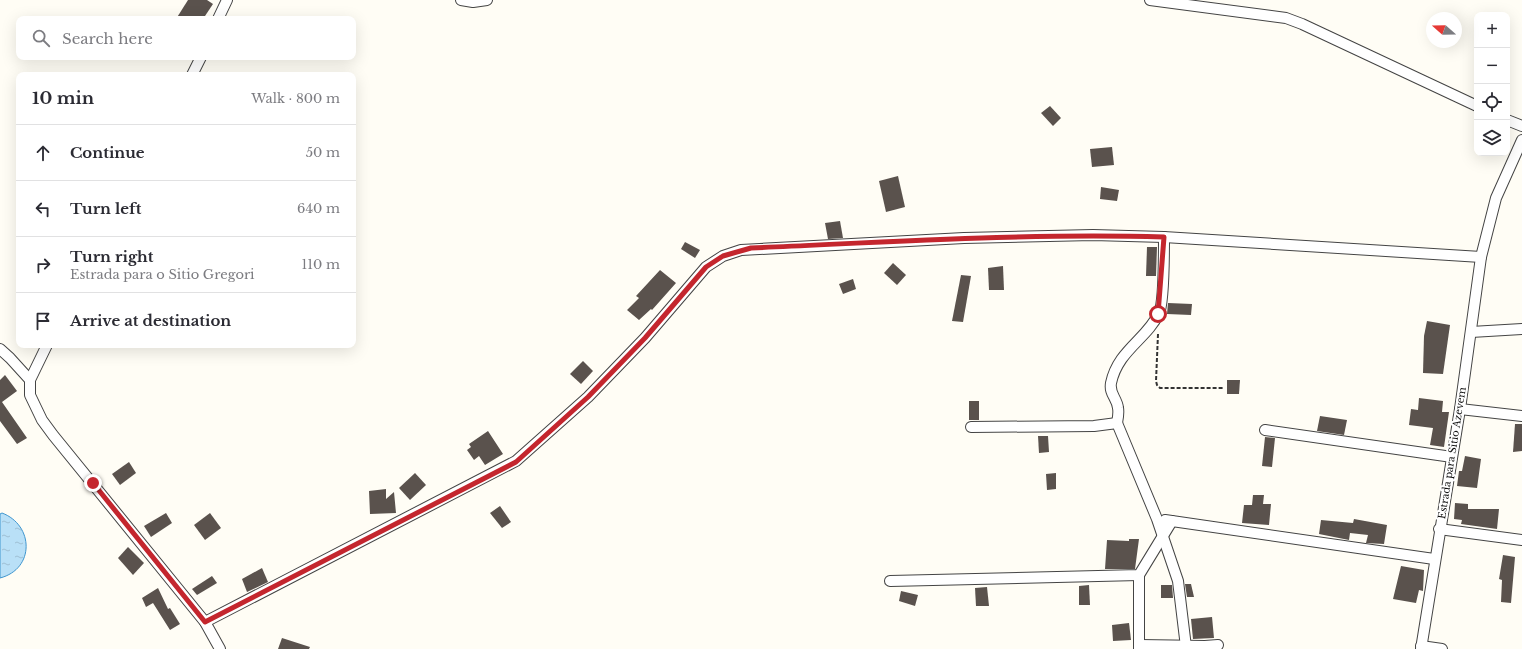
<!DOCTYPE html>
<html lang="en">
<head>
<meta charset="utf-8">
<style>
  :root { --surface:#fff; --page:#f7f7f7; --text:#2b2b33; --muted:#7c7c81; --line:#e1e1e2 }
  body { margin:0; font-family:"Libre Baskerville",serif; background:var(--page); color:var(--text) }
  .controls { position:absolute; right:12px; top:12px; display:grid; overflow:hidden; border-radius:8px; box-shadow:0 4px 16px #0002 }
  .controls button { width:36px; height:36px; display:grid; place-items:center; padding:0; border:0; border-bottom:1px solid var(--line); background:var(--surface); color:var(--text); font:20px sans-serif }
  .compass { position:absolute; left:1426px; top:12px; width:36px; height:36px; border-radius:50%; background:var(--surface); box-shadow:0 4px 16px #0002; rotate:290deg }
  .stop { position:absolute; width:12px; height:12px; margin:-9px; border:3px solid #c4262e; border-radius:50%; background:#fff }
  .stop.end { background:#c4262e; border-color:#fff; box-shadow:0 1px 4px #0008 }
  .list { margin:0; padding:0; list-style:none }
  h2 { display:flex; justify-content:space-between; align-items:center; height:52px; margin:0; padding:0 16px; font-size:17px }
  h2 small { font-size:13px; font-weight:400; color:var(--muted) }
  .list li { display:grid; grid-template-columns:26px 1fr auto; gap:12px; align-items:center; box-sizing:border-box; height:56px; padding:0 16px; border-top:1px solid var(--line) }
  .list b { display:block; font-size:15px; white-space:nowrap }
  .list p { margin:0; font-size:13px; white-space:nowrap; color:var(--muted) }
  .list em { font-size:13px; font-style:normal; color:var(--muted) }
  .icon { flex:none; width:22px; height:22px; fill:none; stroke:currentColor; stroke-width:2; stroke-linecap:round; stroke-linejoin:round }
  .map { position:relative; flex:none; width:1522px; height:649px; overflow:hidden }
  .search { position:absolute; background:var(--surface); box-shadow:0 4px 16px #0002; left:16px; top:16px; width:340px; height:44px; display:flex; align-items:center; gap:10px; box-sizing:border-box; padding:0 14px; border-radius:8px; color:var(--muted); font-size:15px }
  .panel { position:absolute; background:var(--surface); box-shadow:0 4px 16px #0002; left:16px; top:72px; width:340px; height:276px; border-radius:8px }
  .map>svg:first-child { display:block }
</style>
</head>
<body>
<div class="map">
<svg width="1522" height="649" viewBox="0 0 1522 649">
  <defs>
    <pattern id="water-ripples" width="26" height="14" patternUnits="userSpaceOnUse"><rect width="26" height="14" fill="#b9e0f7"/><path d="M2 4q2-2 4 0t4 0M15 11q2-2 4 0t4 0" fill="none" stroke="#9ebfd3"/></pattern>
  </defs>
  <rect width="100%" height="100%" fill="#fffdf5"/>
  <path fill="url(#water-ripples)" stroke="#3f96cf" d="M2 513C34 525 35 569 0 578V514Z"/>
  <g fill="#5a524d">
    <path d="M188 0H207L213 4 203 19H176Z"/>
    <path d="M1050 106 1061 118 1053 126 1041 113Z"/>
    <path d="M1112 147 1114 165 1092 167 1090 149Z"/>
    <path d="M898 176 905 207 886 212 879 181Z"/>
    <path d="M1101 187 1119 190 1117 201 1100 199Z"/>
    <path d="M840 221 843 238 828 239 825 223Z"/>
    <path d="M685 242 700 250 695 258 681 249Z"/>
    <path d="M1147 247H1157L1156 276H1146Z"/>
    <path d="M893 263 906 275 897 285 884 273Z"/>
    <path d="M1003 266 1004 290H989L988 268Z"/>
    <path d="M660 270 676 283 652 310 651 309 639 320 627 310 639 298 636 296Z"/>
    <path d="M961 275 971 276 963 322 952 321Z"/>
    <path d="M853 279 856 289 843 294 839 284Z"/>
    <path d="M1168 303 1192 304 1191 315 1167 314Z"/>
    <path d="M1427 321 1450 325 1443 374 1423 373 1424 336Z"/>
    <path d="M583 361 593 371 581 384 570 374Z"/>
    <path d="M5 375 17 391 2 402 27 438 17 444 0 421V380Z"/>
    <path d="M1227 380H1240L1239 394H1227Z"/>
    <path d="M1419 398 1443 401 1442 412H1449L1444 447 1430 445 1433 428 1409 425 1411 409 1418 410Z"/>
    <rect x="969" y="401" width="10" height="19"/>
    <path d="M1320 416 1347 420 1344 435 1317 431Z"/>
    <path d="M1515 424H1522V451L1513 452Z"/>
    <path d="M488 431 503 454 485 465 479 456 474 460 467 450 471 447 469 444Z"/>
    <path d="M1038 436H1048L1049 452 1039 453Z"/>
    <path d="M1265 437 1275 438 1272 467 1262 466Z"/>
    <path d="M1465 456 1481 459 1477 488 1457 486 1459 471H1462Z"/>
    <path d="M129 462 136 473 120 485 112 474Z"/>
    <path d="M415 473 426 485 410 500 399 488Z"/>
    <path d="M1056 473V489L1047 490 1046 474Z"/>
    <path d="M386 489V499L394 492 396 513 370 514 369 491Z"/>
    <path d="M1253 495H1264L1263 504H1271L1269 525 1242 523 1244 505H1252Z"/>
    <path d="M1455 503 1468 504V509H1499L1497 529 1461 524 1462 520 1454 519Z"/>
    <path d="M500 506 511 522 502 528 490 513Z"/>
    <path d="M166 513 172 523 151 537 144 526Z"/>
    <path d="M210 513 221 528 205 540 194 525Z"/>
    <path d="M1354 519 1387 525 1384 544 1366 543 1368 535 1350 533 1349 540 1319 534 1321 520 1353 523Z"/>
    <path d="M1129 539H1139L1135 569H1105L1107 540 1129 541Z"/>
    <path d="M128 547 144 563 133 575 118 558Z"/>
    <path d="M1503 555 1515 557 1511 603 1501 602 1502 580 1499 579Z"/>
    <path d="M1401 566 1424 570 1423 591 1419 590 1416 603 1393 599Z"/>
    <path d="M262 568 268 582 247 592 242 579Z"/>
    <path d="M212 576 217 583 197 595 192 589Z"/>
    <path d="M1185 584H1191L1194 597H1187Z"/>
    <path d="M1089 585 1090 605H1079V586Z"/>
    <path d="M1161 585H1172L1173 598H1161Z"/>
    <path d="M987 587 989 606H976L975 588Z"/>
    <path d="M158 588 168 609 170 608 180 624 170 630 153 603 146 607 142 598Z"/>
    <path d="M901 591 918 595 915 606 899 601Z"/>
    <path d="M1212 617 1214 638 1193 639 1191 619Z"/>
    <path d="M1129 623 1131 640 1113 641 1112 625Z"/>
    <path d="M282 638 310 647 309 649H278Z"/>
  </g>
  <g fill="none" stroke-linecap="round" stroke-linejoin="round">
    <defs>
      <g id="minor">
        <path d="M461 0 473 2 487 0"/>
        <path d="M1150 0 1286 18 1302 24 1477 106"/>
        <path d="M218 19 227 0"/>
        <path d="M192 75 201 57"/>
        <path d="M1507 120 1522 126"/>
        <path d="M1471 332 1522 329"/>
        <path d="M0 349 10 358 30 380V395L42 420 53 435 205 622 220 649"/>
        <path d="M30 380 47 345"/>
        <path d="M1460 409 1522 416"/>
        <path d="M1117 423C1118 418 1119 413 1118 408 1117 398 1109 394 1111 383 1118 350 1147 339 1159 313 1164 303 1164 252 1164 237"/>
        <path d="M971 427 1094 426 1117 423 1157 519 1178 581 1186 647"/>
        <path d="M1265 430 1452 457"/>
        <path d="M1165 520 1434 559"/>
        <path d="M1439 529 1522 540"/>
        <path d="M1139 575V649"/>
        <path d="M890 581 1139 575 1172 521"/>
        <path d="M205 622 516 461 588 397 645 338 706 267 723 256 741 250 964 238 1093 235 1164 237 1481 257"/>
        <path d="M1140 645 1205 646V649"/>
        <path d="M1205 646 1218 645"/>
        <path d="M1421 646 1442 649"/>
        <path d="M1421 649 1460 409 1481 257 1496 198 1522 140"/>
      </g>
    </defs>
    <use href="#minor" stroke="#444" stroke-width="12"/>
    <path stroke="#333" stroke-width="2" stroke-dasharray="4 2" stroke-linecap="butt" d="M1158 334 1156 381 1157 385 1160 388H1223"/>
    <use href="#minor" stroke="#fff" stroke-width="10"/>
  </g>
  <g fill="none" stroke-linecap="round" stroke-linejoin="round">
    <path stroke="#c4262e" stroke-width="5" d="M93 483 205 622 516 462 588 397 645 338 706 267 723 256 751 248C889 242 1026 233 1164 237L1158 314"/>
  </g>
  <g text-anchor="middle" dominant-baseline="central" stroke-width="4" stroke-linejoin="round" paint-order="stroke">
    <g font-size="10" fill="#111" stroke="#fff">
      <text transform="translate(1452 453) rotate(-81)">Estrada para Sitio Azevem</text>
    </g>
  </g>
</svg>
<div class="controls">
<button>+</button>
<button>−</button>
<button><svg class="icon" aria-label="locate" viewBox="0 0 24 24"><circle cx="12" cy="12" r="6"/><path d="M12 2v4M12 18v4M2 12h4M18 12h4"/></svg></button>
<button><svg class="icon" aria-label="layers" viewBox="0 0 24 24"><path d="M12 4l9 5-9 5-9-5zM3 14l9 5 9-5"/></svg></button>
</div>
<svg class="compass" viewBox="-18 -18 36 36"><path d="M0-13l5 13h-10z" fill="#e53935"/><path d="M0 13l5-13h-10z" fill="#7c7c81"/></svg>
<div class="stop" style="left:1158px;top:314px"></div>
<div class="stop end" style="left:93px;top:483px"></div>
<div class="search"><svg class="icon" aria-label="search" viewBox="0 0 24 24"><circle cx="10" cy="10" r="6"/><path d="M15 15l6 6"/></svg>Search here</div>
<section class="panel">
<h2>10 min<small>Walk · 800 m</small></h2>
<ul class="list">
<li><svg class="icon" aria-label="ahead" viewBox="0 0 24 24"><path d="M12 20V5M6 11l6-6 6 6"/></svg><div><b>Continue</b></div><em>50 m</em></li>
<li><svg class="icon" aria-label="left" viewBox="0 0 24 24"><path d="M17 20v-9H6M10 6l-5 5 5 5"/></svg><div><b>Turn left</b></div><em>640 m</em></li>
<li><svg class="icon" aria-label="right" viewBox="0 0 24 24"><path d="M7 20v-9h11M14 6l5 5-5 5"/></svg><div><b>Turn right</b><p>Estrada para o Sitio Gregori</p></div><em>110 m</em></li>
<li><svg class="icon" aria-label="arrive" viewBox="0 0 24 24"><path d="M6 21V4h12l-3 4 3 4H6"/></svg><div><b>Arrive at destination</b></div></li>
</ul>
</section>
</div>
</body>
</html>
